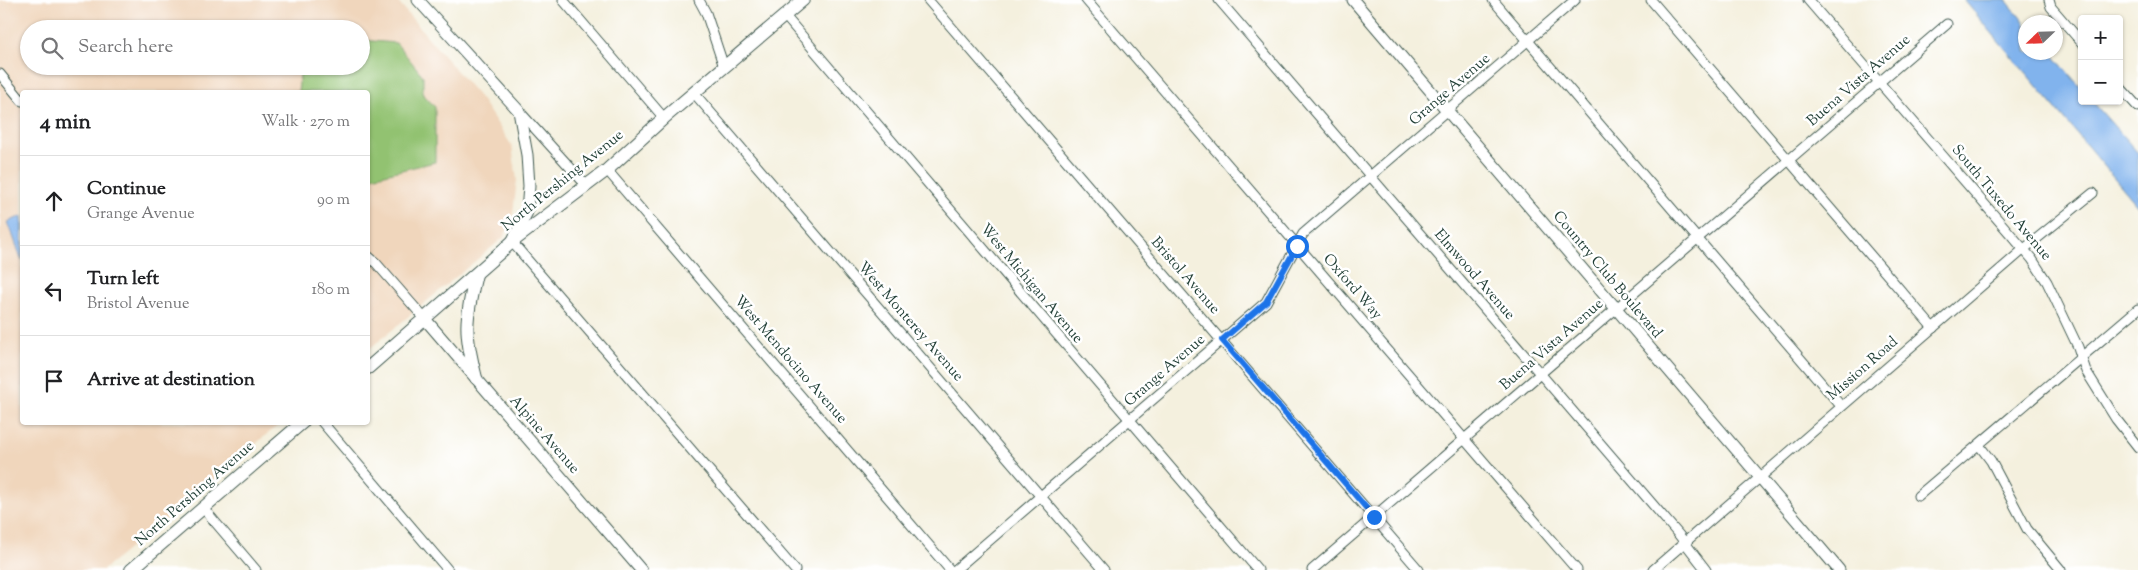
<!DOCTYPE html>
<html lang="en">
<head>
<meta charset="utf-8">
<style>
  :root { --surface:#fff; --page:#f6f6f6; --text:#202124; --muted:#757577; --line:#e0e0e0 }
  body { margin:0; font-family:"Sorts Mill Goudy",serif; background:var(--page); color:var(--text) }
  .controls { position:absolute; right:15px; top:15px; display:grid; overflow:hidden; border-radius:5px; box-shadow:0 1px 4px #0004 }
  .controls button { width:45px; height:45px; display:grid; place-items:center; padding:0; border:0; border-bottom:1px solid var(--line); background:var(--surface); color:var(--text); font:25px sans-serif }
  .compass { position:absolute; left:2018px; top:15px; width:45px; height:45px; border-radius:50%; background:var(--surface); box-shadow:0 1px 4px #0004; rotate:247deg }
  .stop { position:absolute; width:15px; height:15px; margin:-11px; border:4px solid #1a73e8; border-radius:50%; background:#fff }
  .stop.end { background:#1a73e8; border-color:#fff; box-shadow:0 1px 5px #0008 }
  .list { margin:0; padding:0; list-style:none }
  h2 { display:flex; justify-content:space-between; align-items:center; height:65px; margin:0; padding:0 20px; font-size:21px }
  h2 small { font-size:16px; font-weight:400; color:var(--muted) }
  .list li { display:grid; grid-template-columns:32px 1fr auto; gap:15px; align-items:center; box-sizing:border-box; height:90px; padding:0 20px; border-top:1px solid var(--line) }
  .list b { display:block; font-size:19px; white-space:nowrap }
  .list p { margin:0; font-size:16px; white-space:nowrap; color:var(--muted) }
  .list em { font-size:16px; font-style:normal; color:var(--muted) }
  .icon { flex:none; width:28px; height:28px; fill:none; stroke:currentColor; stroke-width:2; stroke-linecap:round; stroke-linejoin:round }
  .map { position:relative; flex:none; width:2138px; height:570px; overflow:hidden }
  .search { position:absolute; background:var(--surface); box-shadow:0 1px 4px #0004; left:20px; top:20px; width:350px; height:55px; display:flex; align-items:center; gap:12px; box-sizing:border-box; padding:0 18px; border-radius:28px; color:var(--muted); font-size:19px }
  .panel { position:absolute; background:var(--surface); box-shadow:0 1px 4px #0004; left:20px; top:90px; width:350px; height:335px; border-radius:5px }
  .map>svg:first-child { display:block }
</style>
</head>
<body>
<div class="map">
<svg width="2138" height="570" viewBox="0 0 2138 570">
  <rect width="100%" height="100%" fill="#fff"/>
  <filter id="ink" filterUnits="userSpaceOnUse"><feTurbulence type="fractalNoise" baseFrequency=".02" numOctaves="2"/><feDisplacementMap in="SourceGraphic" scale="10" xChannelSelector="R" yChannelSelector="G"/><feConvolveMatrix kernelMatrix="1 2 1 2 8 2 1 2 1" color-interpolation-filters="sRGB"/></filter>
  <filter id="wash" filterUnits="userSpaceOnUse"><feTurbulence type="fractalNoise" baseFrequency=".0096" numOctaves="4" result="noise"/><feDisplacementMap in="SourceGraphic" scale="20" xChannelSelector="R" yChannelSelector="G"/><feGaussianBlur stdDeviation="1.12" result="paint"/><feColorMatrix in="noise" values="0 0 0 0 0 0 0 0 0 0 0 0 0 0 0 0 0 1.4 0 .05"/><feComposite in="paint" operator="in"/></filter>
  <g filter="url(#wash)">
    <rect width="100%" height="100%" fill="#f4f0de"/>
    <path fill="#f0d6bc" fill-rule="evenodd" d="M0 0H396L481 99 512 146 517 180 512 221 503 238 368 350V92H22V422L281 423 103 570H0ZM29 29H361V66H29Z"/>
    <path fill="#92c271" stroke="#588052" d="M361 40 396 43 423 76V94L435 107V162L368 178V92H298L301 66H361Z"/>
    <g fill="#81b3ed" stroke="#507890">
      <path d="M1964 0H2006L2025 23 2026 52 2051 53 2082 89V101H2092L2138 153V206Z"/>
      <path d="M22 216V261L8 222Z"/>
    </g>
  </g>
  <g filter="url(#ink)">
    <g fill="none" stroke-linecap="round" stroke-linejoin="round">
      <defs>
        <g id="minor">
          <path d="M563 0 664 118"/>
          <path d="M699 0 706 13 724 67"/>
          <path d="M928 0 1419 570"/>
          <path d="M1086 0 1577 570"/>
          <path d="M1219 0 1679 535 1706 570"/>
          <path d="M1493 0 1841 406"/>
          <path d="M1651 0 1933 328"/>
          <path d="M1808 0 2032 259 2047 282 2078 347 2086 371 2116 419 2138 447"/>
          <path d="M2049 0 2051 7 2082 43"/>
          <path d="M785 16 1258 570"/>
          <path d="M0 74 22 101"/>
          <path d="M2119 86 2138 107"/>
          <path d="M694 93 1104 570"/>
          <path d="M519 111 587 186"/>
          <path d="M607 170 950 570"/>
          <path d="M512 242 795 570"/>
          <path d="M368 256 376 263 425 319"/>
          <path d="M322 422 448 570"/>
          <path d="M1979 445 1991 461 2027 529 2061 570"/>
          <path d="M1918 496 2138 309"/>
          <path d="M204 509 256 570"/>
          <path d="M955 570 1266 302 1303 234 1575 0"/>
          <path d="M1312 570 1947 24"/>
          <path d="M1653 570 2024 249 2093 193"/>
        </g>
        <g id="tertiary">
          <path d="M418 0 519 111 527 155 529 186 527 212 512 242"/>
          <path d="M1353 0 1839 570"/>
          <path d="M425 319 641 570"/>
        </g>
        <g id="secondary">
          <path d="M368 368 512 242 607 170 664 118 803 0"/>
          <path d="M476 378C464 332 465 320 476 274"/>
          <path d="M131 570 303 422"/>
        </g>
      </defs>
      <use href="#minor" stroke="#3f584e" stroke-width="11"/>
      <use href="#tertiary" stroke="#3f584e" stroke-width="13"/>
      <use href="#secondary" stroke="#3f584e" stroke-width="14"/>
      <use href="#minor" stroke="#fff" stroke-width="9"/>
      <use href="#tertiary" stroke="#fff" stroke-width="11"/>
      <use href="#secondary" stroke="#fff" stroke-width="12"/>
    </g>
  </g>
  <g fill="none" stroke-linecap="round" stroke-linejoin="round" filter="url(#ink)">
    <path stroke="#1a73e8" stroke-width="6" d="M1297 246 1266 302 1222 340 1374 517"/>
  </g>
  <g text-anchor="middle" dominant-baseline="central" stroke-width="5" stroke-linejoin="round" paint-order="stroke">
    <g font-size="15" fill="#1f3d34" stroke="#fff">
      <text transform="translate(1859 81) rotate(-41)">Buena Vista Avenue</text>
      <text transform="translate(1450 90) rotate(-41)">Grange Avenue</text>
      <text transform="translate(563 181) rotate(-39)">North Pershing Avenue</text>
      <text transform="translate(2001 203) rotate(50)">South Tuxedo Avenue</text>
      <text transform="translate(1474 275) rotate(49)">Elmwood Avenue</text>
      <text transform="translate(1607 275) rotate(50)">Country Club Boulevard</text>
      <text transform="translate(1185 276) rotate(49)">Bristol Avenue</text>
      <text transform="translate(1031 284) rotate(50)">West Michigan Avenue</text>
      <text transform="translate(1352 287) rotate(49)">Oxford Way</text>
      <text transform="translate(910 322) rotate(49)">West Monterey Avenue</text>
      <text transform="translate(1552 345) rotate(-41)">Buena Vista Avenue</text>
      <text transform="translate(790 360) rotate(49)">West Mendocino Avenue</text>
      <text transform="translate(1863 369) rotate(-41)">Mission Road</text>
      <text transform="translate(1165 371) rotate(-41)">Grange Avenue</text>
      <text transform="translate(544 435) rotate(49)">Alpine Avenue</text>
      <text transform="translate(195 494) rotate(-41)">North Pershing Avenue</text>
    </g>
  </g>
</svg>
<div class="controls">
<button>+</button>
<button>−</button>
</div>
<svg class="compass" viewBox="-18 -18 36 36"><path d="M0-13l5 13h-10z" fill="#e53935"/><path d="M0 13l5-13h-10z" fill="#757577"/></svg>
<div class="stop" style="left:1297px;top:246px"></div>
<div class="stop end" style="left:1374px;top:517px"></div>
<div class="search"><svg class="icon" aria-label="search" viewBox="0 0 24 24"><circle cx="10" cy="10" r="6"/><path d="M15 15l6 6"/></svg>Search here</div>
<section class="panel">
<h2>4 min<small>Walk · 270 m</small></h2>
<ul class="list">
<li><svg class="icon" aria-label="ahead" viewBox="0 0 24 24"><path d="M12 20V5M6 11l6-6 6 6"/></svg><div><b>Continue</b><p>Grange Avenue</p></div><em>90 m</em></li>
<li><svg class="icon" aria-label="left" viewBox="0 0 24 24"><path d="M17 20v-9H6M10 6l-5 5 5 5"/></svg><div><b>Turn left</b><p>Bristol Avenue</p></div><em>180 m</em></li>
<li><svg class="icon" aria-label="arrive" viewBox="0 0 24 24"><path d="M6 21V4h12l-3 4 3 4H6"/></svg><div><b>Arrive at destination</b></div></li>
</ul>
</section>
</div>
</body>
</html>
